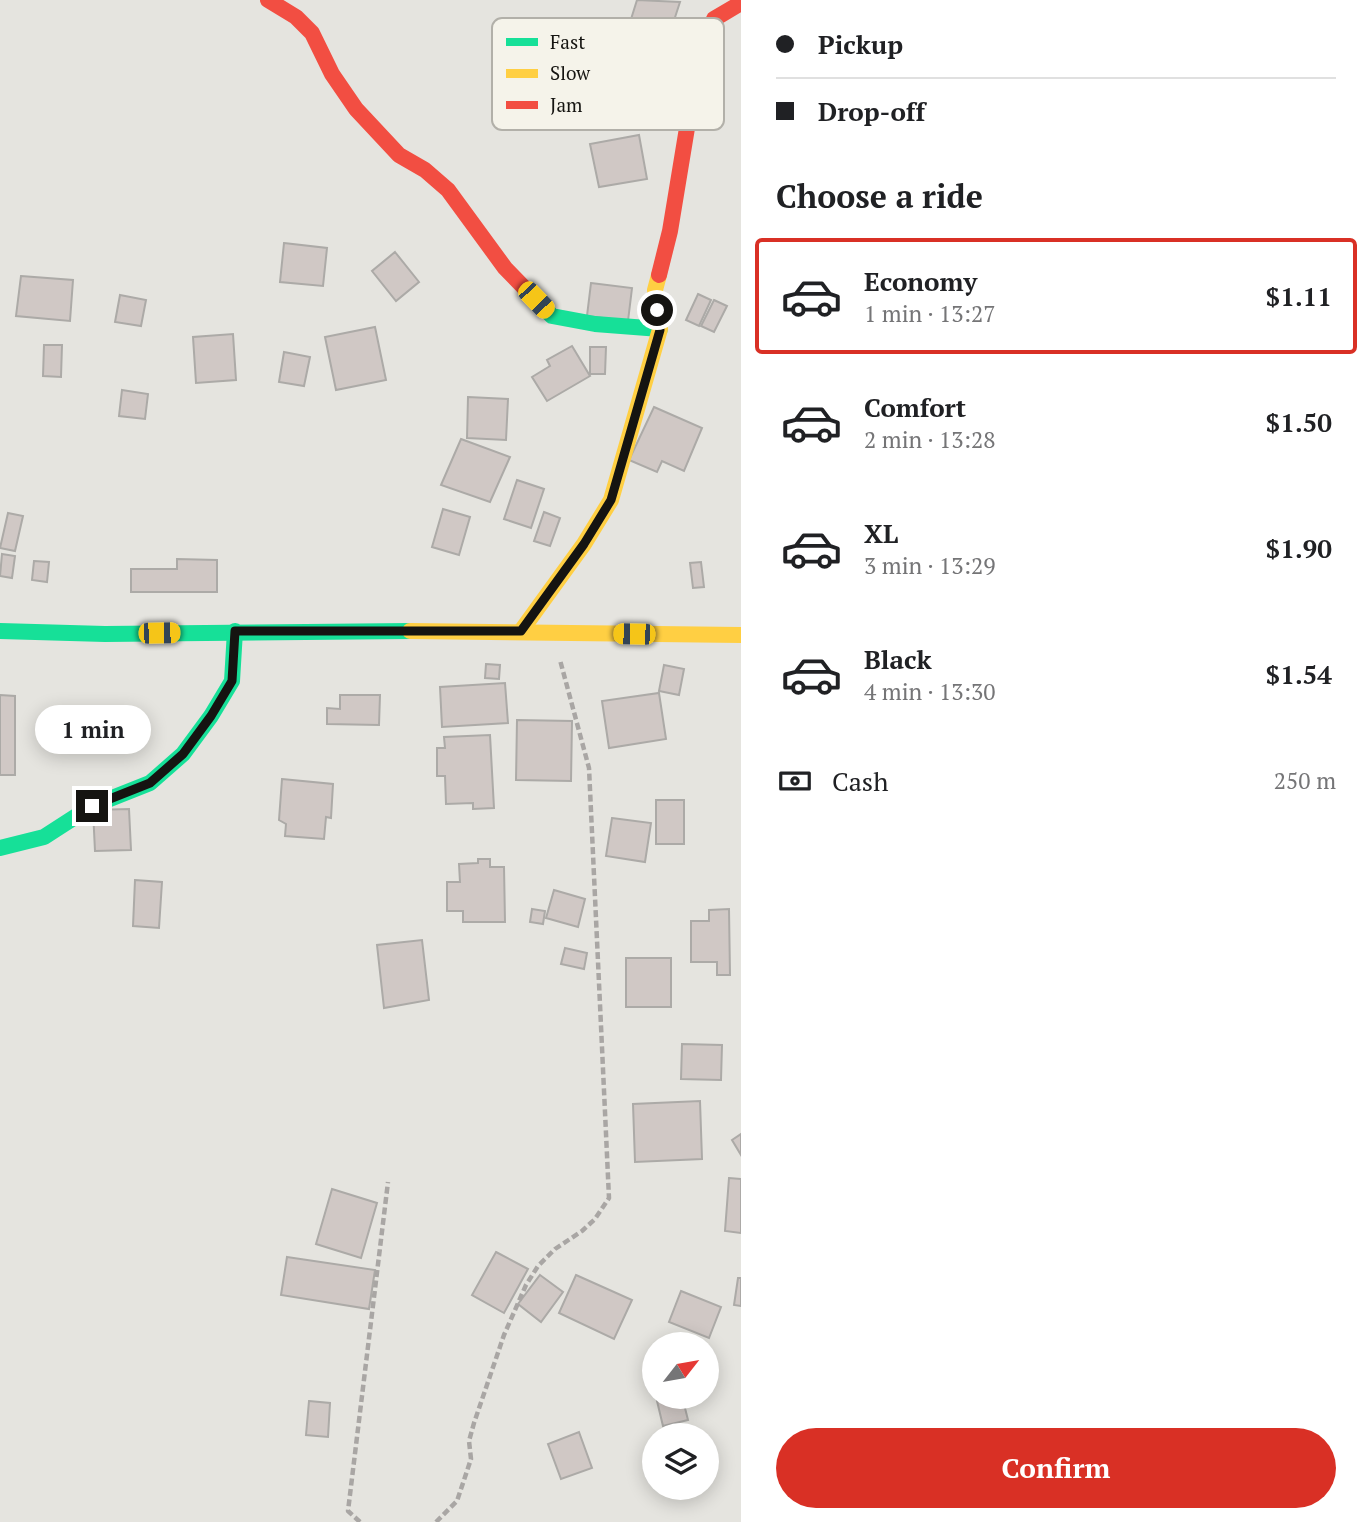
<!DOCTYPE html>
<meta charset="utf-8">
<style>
:root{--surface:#fff;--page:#f2f2f2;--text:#202124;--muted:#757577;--line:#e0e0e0;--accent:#d93025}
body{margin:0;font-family:"PT Serif",serif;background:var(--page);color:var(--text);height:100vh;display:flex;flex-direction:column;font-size:26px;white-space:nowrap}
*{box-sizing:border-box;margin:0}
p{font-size:23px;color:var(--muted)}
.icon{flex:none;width:38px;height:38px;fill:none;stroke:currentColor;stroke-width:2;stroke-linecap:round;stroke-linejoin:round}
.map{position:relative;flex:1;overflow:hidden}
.details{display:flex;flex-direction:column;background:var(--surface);width:630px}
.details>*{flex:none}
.banner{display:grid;align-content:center;height:154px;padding:0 35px;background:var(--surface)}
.needle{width:46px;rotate:59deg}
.tools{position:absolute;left:642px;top:1332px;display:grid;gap:14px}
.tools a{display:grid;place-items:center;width:77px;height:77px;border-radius:50%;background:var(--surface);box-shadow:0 4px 18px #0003;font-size:35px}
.end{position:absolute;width:32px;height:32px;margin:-16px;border:9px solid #151411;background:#fff;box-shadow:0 0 0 4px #fff}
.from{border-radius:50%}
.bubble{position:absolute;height:49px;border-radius:24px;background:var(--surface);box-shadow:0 4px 18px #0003;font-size:23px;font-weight:700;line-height:49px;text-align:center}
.car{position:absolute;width:21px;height:42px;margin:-21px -10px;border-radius:9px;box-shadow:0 0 5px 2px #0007;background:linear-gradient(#f5c518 24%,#345 0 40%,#f5c518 0 76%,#345 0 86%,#f5c518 0)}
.banner b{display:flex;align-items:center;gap:24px;height:66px;font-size:26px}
.banner b+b{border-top:2px solid var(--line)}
.banner i{width:18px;height:18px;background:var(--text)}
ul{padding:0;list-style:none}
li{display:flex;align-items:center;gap:21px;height:116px;margin:0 14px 10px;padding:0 21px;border:4px solid transparent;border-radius:7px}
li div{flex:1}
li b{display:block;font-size:26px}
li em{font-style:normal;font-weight:700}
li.on{border-color:var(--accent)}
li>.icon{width:63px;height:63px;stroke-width:1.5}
h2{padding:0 35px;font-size:32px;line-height:84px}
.pay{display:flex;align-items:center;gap:18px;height:77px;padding:0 35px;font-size:26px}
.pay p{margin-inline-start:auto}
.primary-button{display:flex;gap:14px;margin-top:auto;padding:14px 35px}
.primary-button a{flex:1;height:80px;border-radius:42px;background:var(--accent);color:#fff;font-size:28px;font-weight:700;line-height:80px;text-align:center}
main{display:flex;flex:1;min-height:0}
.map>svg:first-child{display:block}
.building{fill:#d0c8c5;stroke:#acaaa7;stroke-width:2}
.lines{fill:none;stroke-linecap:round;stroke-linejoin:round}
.path{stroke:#a9a6a4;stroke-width:4.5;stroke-dasharray:7 3.5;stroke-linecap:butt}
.fast{stroke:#16e098;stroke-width:16}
.slow{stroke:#ffcf43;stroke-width:16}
.jam{stroke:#f24e42;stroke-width:16}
.route{stroke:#151411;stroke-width:9}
.key{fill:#f5f3ea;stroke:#b2b0a9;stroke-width:2}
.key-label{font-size:19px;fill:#151411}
</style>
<main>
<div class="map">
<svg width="741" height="1522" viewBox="0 0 741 1522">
<rect width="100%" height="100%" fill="#e5e4df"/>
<g class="building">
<path d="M637 0 680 2 666 45 627 32Z"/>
<path d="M639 135 647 179 599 187 590 144Z"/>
<path d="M284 243 327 248 323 286 280 282Z"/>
<path d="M395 252 419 282 396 301 372 271Z"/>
<path d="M21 276 73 280 70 321 16 316Z"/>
<path d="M591 283 632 288 628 321 587 316Z"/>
<path d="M698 294 711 300 699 326 686 320Z"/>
<path d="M120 295 146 300 141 326 115 322Z"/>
<path d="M714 300 727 306 714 332 701 326Z"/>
<path d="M375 327 386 380 336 390 325 337Z"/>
<path d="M233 334 236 380 196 383 193 337Z"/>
<path d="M44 345H62L61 377 43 376Z"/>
<path d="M572 346 590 376 547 401 532 377 550 366 547 360Z"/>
<path d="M590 347H606L605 374H590Z"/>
<path d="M284 352 310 357 304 386 279 382Z"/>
<path d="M122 390 148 394 145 419 119 416Z"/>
<path d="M468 397 508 399 506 440 467 438Z"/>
<path d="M654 407 702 428 684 471 662 461 657 472 629 460Z"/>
<path d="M461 439 510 457 490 502 441 485Z"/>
<path d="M517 480 544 489 531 528 504 519Z"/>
<path d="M443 509 470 517 459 555 432 547Z"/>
<path d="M544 512 560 518 550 546 534 541Z"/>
<path d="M8 513 23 516 15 551 0 548Z"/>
<path d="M2 554 15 556 12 578 0 576Z"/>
<path d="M177 559 217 560V592H131V569H177Z"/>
<path d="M34 561 49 562 47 582 32 580Z"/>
<path d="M701 562 704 587 693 588 690 563Z"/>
<path d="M486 664 500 665 499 679 485 678Z"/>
<path d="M664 665 684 669 679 695 659 691Z"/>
<path d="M505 683 508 723 442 727 440 687Z"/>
<path d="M659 693 666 739 609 748 602 701Z"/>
<path d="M0 695 15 696V775H0Z"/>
<path d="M340 695H380L379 725 327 724V708L340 709Z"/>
<path d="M517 720 572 721 571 781 516 780Z"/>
<path d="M490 735 494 808 473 809V803L446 804 445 776H437V748H445L444 737Z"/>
<path d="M282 779 333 784 331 818 326 817 324 839 285 836 286 824 279 820Z"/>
<rect x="656" y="800" width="28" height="44"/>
<path d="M129 809 131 850 95 851 93 810Z"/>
<path d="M612 818 651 823 645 862 606 856Z"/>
<path d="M478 859H490V867H504L505 922H463V911H447V882H460L459 864 478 863Z"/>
<path d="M135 880 162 882 159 928 133 926Z"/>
<path d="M554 890 585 899 578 927 546 918Z"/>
<path d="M532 909 545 911 543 924 530 922Z"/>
<path d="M729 909 730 975H717V962H691V921H709V910Z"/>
<path d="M422 940 429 1000 384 1008 377 945Z"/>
<path d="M565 948 587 953 584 969 561 964Z"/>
<rect x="626" y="958" width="45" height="49"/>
<path d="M682 1044 722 1045 721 1080 681 1079Z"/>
<path d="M700 1101 702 1159 635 1162 633 1104Z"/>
<path d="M741 1134V1155L732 1140Z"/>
<path d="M729 1178 741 1179V1233L725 1231Z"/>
<path d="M332 1189 377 1203 361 1258 316 1244Z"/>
<path d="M496 1252 528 1269 504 1313 472 1295Z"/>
<path d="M287 1257 375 1270 369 1309 281 1295Z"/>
<path d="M540 1275 563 1292 541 1322 518 1304Z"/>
<path d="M576 1275 632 1300 614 1339 559 1313Z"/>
<path d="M738 1278H741V1306L734 1305Z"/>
<path d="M681 1291 721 1307 709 1338 669 1322Z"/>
<path d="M677 1396H682L688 1420 663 1426 657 1401Z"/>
<path d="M309 1401 330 1403 328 1437 306 1435Z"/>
<path d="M579 1432 592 1468 561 1479 548 1444Z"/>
</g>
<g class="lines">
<g class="path">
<path d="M360 1522 348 1511 388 1182"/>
<path d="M436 1522 457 1501 471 1459 469 1441 474 1423 504 1335 526 1285 538 1266 555 1249 582 1231 595 1219 609 1198 589 768 560 660"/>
</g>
<g class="fast">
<path d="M540 304 552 316 595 324 660 329"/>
<path d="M0 631 105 634 410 631"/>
<path d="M0 848 44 837 92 806 150 783 183 754 211 716 232 681 235 631"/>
</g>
<g class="slow">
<path d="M410 631 741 635"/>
<path d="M521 631 584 544 611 500 660 329 655 290 659 275"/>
</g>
<g class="jam">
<path d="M268 0 296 17 312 33 332 74 356 109 399 155 425 170 448 190 505 268 540 304"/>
<path d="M659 275 670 231 687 128 689 78 714 19 741 3"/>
</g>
</g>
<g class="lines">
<path class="route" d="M92 806 150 783 183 754 211 716 232 681 235 631H521L584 544 611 500 660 330 657 310"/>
</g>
<rect x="492" y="18" width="232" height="112" rx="10" class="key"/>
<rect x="506" y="38" width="32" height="8" fill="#16e098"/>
<rect x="506" y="69" width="32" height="9" fill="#ffcf43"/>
<rect x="506" y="101" width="32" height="8" fill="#f24e42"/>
<g class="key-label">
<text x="550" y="49">Fast</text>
<text x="550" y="80">Slow</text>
<text x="550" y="112">Jam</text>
</g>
</svg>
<div class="tools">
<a><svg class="needle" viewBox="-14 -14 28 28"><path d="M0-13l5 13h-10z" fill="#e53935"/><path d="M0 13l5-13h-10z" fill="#757577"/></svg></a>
<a><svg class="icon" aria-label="layers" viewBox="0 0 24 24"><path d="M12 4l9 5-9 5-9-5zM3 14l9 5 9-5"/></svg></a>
</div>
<i class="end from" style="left:657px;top:310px"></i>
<i class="end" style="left:92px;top:806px"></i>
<div class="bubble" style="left:35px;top:705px;width:116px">1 min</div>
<i class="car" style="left:536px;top:300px;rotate:136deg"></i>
<i class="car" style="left:159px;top:633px;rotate:89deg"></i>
<i class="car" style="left:634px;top:634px;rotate:271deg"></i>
</div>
<section class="details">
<div class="banner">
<b><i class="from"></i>Pickup</b>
<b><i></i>Drop-off</b>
</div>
<h2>Choose a ride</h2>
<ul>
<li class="on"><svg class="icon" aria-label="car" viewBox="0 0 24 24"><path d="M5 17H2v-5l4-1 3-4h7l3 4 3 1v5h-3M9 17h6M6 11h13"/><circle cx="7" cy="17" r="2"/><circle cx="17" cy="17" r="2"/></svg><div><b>Economy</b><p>1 min · 13:27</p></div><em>$1.11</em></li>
<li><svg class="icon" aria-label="car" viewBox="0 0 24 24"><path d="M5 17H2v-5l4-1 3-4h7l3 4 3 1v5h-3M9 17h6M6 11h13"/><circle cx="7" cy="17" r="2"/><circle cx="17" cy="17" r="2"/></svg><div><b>Comfort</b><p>2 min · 13:28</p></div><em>$1.50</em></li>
<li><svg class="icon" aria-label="car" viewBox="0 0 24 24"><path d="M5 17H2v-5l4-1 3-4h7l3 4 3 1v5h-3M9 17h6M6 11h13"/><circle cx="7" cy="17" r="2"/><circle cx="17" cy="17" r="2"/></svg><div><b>XL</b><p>3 min · 13:29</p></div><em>$1.90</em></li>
<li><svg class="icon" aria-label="car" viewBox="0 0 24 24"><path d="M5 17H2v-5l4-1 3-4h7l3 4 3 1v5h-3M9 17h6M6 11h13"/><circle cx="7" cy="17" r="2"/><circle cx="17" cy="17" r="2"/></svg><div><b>Black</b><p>4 min · 13:30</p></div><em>$1.54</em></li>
</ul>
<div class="pay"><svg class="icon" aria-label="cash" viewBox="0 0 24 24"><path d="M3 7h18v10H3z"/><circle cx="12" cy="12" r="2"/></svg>Cash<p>250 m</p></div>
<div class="primary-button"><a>Confirm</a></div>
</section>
</main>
